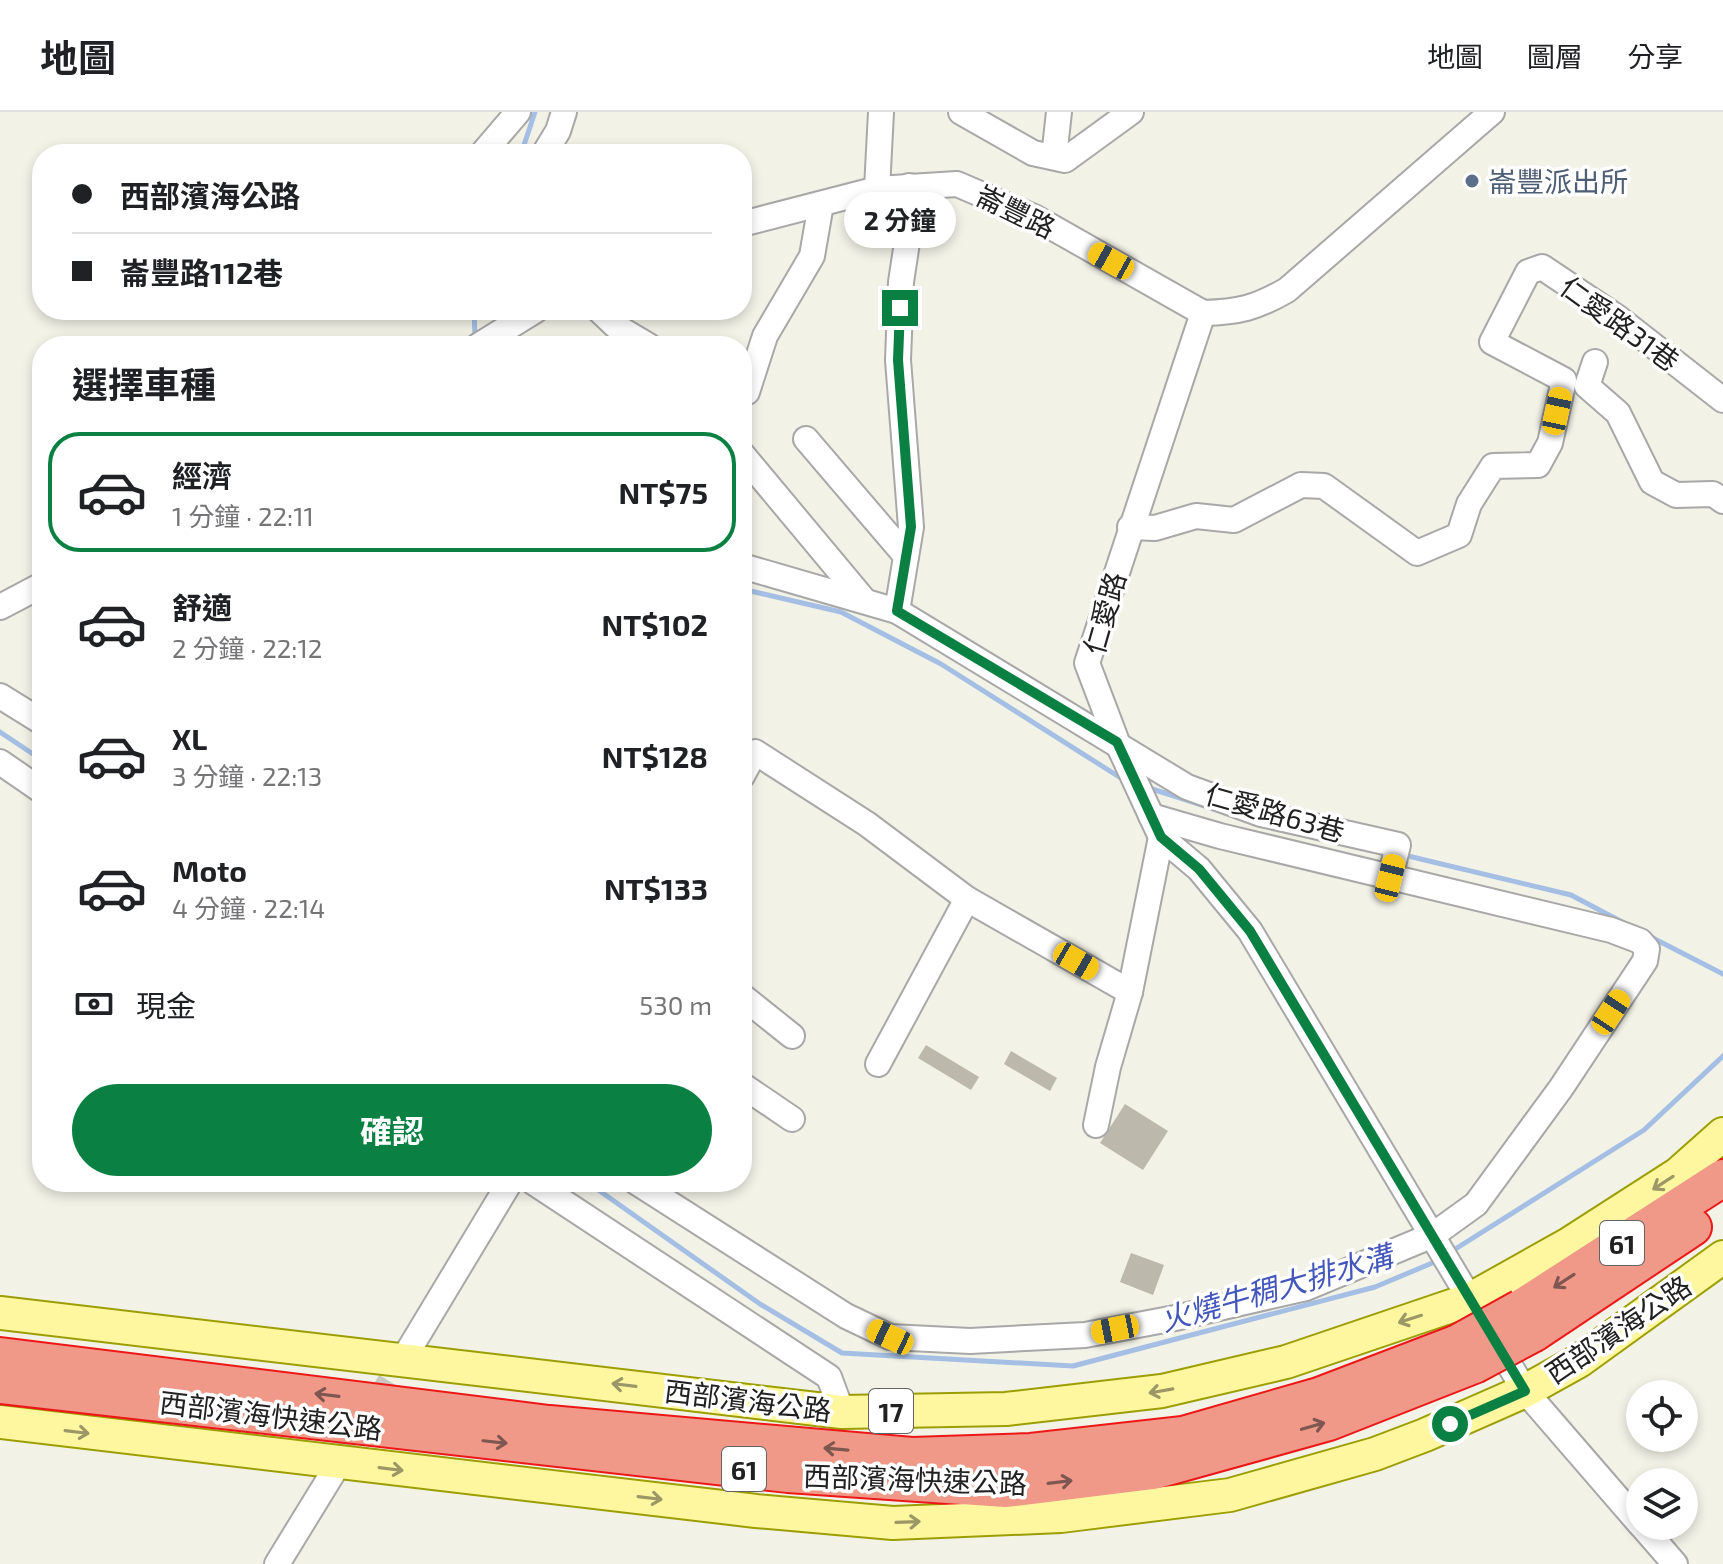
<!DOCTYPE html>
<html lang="zh-TW">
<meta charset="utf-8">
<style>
:root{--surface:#fff;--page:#f6f6f6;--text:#202124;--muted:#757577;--line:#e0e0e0;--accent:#0b8043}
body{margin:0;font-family:"Exo 2","Noto Sans TC",sans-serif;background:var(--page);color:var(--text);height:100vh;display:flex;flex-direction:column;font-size:30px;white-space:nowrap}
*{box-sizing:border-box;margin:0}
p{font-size:26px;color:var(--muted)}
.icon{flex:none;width:44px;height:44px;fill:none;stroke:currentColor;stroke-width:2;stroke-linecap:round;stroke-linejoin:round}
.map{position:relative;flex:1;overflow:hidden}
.sheet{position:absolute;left:32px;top:224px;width:720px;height:856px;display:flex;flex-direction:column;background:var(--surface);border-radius:32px;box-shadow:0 4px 12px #0003}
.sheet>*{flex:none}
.guide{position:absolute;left:32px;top:32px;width:720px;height:176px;border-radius:32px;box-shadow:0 4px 12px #0003;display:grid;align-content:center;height:176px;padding:0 40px;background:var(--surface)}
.controls{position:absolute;left:1626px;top:1268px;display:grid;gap:16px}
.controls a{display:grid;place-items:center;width:72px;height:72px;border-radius:50%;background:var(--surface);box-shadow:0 4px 12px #0003;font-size:40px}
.end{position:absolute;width:36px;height:36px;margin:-18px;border:10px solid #0b8043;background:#fff;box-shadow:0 0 0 4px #fff}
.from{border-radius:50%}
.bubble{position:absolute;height:56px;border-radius:28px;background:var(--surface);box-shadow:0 4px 12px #0003;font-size:26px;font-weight:700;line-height:56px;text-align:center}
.car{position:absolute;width:24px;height:48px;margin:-24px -12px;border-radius:10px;box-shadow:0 0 6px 2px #0007;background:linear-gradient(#f5c518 24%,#345 0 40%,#f5c518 0 76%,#345 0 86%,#f5c518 0)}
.guide b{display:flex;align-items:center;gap:28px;height:76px;font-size:30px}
.guide b+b{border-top:2px solid var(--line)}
.guide i{width:20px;height:20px;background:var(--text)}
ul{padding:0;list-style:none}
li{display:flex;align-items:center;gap:24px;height:120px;margin:0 16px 12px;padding:0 24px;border:4px solid transparent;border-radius:32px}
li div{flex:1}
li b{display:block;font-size:30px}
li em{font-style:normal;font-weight:700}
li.current{border-color:var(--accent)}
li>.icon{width:72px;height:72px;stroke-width:1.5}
h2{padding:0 40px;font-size:36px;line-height:96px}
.pay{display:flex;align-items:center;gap:20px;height:88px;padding:0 40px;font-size:30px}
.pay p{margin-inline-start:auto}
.primary-button{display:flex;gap:16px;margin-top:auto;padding:16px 40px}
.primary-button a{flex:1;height:92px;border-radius:48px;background:var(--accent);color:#fff;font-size:32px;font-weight:700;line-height:92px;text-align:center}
header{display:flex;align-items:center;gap:48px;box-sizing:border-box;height:112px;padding:0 40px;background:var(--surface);border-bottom:2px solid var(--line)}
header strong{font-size:38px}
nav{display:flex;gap:44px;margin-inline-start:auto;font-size:28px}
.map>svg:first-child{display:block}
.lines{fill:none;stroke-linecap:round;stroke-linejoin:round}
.stream{stroke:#a4bfe3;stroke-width:5}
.building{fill:#bcb9ac}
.minor-tunnel{stroke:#c8c8bf;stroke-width:24;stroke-dasharray:24 12;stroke-linecap:butt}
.minor-casing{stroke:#a8a8a8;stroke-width:28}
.major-casing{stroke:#9c9e00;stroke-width:36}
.highway-casing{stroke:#ec1818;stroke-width:40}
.minor{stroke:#fff;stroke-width:24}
.major{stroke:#fff79f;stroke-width:32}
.highway{stroke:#f09989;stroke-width:36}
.highway-bridge-casing{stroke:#ec1818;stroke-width:40;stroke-linecap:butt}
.highway-bridge{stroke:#f09989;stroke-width:36}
.oneway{stroke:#9b9766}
.oneway2{stroke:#7e5750}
.route{stroke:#0b8043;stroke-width:10}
.service-dot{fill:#5c6f8a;stroke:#fff;stroke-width:3}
.labels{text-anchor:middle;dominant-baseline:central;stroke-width:7;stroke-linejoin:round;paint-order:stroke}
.shield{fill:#fff;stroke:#646464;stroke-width:2}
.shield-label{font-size:26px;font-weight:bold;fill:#212121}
.service-label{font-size:28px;fill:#4e5e75;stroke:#fff;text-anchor:start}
.street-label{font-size:28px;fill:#212121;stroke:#fff}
.water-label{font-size:30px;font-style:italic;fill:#4356bb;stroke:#fff}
</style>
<header>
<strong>地圖</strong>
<nav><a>地圖</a><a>圖層</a><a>分享</a></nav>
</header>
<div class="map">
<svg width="1723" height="1452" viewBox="0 0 1723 1452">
<rect width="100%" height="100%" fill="#f2f2e7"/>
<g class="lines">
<g class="stream">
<path d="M521 42 535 0"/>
<path d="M474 198 475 225"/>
<path d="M742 477 841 500 941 552 1124 668"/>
<path d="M0 620 42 648"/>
<path d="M1149 676 1227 701"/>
<path d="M1404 743 1571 783 1626 812"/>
<path d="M1649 824 1723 862"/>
<path d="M587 1070 760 1192 842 1241 1073 1254 1375 1175 1437 1149"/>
<path d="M1449 1141 1644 1018 1723 944"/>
</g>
</g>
<g class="building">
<path d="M926 933 979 965 971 978 918 946Z"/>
<path d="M1011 939 1057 966 1050 979 1004 952Z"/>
<path d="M1125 992 1168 1019 1143 1058 1100 1031Z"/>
<path d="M1131 1141 1164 1153 1153 1183 1120 1170Z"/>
</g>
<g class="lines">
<path class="minor-tunnel" d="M339 1351 404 1246"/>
<defs>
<g id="minor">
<path d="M961 0 1033 41 1065 48 1131 0"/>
<path d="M482 42 518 0"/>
<path d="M544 42 558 19 564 0"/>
<path d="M1054 45 1059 0"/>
<path d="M877 77 881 0"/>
<path d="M742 112 877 77 957 72 1034 105 1203 201C1239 200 1256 196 1287 178L1492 0"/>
<path d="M599 198 617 215 649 234"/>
<path d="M1203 201 1087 551 1117 630 1161 725 1199 757 1250 819 1525 1279 1640 1412"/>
<path d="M478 234 536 198"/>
<path d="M1595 250 1587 274 1618 301 1652 370 1676 383 1713 382 1723 389"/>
<path d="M747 280 765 224 812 144 821 92"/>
<path d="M806 327 906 444"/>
<path d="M742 342 863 487"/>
<path d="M1130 415 1155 416 1196 404 1234 408 1301 373 1324 374 1417 441 1459 423 1469 392 1493 354 1538 353 1550 331 1564 268 1492 230 1528 160 1542 155 1618 206 1723 288"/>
<path d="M742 454 897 499 1187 675 1261 702 1398 733 1390 766"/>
<path d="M0 495 42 473"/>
<path d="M897 499 911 415 898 248 901 170 911 104 909 74"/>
<path d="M0 584 42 610"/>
<path d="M0 650 42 679"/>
<path d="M742 664 755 640 867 712 967 787 1130 880"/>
<path d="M742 884 792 924"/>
<path d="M878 952 967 787"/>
<path d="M742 973 792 1007"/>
<path d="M1096 1013 1108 955 1130 880 1161 725"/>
<path d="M533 1070 829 1265 842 1300"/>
<path d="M636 1070 846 1204 890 1225 970 1229 1085 1223 1175 1206 1306 1176 1433 1123 1476 1092 1561 976 1645 849 1647 837 1640 829 1611 818 1220 724 1151 704"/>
<path d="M404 1246 510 1070"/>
<path d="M1642 1414 1675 1452"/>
<path d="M277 1452 339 1351"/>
</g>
<g id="major">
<path d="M0 1201 842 1300 1006 1297 1162 1279 1286 1250 1469 1188 1569 1132 1678 1062 1723 1022"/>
<path d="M0 1310 756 1399 893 1411 1061 1404 1230 1383 1375 1342 1425 1323 1525 1279 1579 1249 1723 1145"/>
</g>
<g id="highway">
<path d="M1521 1196 1723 1066"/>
<path d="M1534 1221 1693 1115"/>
<path d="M0 1244 549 1312 912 1344 1031 1340 1183 1323 1319 1284 1458 1231"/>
<path d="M0 1273 788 1362 1006 1377 1153 1359 1329 1310 1474 1253"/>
</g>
</defs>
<use href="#minor" class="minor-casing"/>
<use href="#major" class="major-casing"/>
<use href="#highway" class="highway-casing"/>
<use href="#minor" class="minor"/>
<use href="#major" class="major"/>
<use href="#highway" class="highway"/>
<defs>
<g id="highway-bridge">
<path d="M1458 1231 1521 1196"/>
<path d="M1474 1253 1534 1221"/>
</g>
</defs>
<use href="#highway-bridge" class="highway-bridge-casing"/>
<use href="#highway-bridge" class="highway-bridge"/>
</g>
<defs><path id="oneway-shaft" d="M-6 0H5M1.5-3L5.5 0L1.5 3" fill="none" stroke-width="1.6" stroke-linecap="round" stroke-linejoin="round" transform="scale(2)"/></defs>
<g class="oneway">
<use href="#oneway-shaft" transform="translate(1663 1071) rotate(147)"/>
<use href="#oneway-shaft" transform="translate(1410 1207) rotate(162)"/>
<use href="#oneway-shaft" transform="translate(624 1273) rotate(-173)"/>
<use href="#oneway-shaft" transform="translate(1161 1279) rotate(170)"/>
<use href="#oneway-shaft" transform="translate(77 1320) rotate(7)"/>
<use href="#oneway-shaft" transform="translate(391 1357) rotate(7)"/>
<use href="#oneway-shaft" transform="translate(650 1386) rotate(7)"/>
<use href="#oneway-shaft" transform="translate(908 1410) rotate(-2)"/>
</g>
<g class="oneway2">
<use href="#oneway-shaft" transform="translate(1564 1169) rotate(147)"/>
<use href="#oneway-shaft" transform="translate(327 1283) rotate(-173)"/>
<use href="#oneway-shaft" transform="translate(1313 1314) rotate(-16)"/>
<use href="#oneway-shaft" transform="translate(495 1330) rotate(6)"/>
<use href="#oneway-shaft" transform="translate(836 1337) rotate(-175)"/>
<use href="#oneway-shaft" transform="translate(1060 1370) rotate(-7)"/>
</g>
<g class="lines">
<path class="route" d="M900 196 898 248 911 415 897 499 1117 630 1161 725 1199 757 1250 819 1525 1279 1450 1312"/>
</g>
<circle class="service-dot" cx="1472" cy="69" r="8"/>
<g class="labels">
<g class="shield">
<rect x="1600" y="1109" width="44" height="44" rx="6"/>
<rect x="869" y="1277" width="44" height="44" rx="6"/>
<rect x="722" y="1335" width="44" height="44" rx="6"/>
</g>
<g class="shield-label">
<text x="1622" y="1131">61</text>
<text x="891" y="1299">17</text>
<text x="744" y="1357">61</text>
</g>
<g class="service-label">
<text x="1488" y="69">崙豐派出所</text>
</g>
<g class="street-label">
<text transform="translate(1016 99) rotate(26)">崙豐路</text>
<text transform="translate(1620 211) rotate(36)">仁愛路31巷</text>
<text transform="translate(1104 501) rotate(-74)">仁愛路</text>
<text transform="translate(1275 700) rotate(16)">仁愛路63巷</text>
<text transform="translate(1618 1217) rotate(-34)">西部濱海公路</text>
<text transform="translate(748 1288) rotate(7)">西部濱海公路</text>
<text transform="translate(271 1303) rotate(7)">西部濱海快速公路</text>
<text transform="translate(915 1367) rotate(2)">西部濱海快速公路</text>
</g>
<g class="water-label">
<text transform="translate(1276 1175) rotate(-16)">火燒牛稠大排水溝</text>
</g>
</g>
</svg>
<div class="controls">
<a><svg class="icon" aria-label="locate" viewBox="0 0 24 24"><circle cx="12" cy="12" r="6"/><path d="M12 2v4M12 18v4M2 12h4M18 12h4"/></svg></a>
<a><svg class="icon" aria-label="layers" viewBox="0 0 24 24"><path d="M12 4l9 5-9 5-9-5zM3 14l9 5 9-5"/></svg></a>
</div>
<i class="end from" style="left:1450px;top:1312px"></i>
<i class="end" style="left:900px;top:196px"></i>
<div class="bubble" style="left:844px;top:80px;width:112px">2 分鐘</div>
<i class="car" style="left:1111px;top:149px;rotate:299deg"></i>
<i class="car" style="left:1557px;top:299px;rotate:12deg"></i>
<i class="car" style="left:1390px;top:766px;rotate:14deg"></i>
<i class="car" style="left:1076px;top:849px;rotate:120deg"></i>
<i class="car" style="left:1611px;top:900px;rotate:33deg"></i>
<i class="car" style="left:1115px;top:1217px;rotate:259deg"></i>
<i class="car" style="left:890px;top:1225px;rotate:295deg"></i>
<div class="guide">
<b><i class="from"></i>西部濱海公路</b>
<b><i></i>崙豐路112巷</b>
</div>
<section class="sheet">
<h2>選擇車種</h2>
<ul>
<li class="current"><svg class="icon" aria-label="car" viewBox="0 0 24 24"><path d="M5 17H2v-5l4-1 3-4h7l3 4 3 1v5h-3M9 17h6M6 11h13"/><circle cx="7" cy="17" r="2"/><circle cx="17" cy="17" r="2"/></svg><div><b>經濟</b><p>1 分鐘 · 22:11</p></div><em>NT$75</em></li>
<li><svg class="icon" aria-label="car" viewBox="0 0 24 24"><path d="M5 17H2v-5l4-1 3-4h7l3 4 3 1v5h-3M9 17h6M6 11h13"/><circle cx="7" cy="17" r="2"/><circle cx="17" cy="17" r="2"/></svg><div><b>舒適</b><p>2 分鐘 · 22:12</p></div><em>NT$102</em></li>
<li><svg class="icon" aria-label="car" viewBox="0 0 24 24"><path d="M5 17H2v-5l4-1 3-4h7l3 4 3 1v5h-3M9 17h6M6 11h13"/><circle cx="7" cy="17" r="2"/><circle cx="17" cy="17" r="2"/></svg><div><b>XL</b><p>3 分鐘 · 22:13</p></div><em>NT$128</em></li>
<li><svg class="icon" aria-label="car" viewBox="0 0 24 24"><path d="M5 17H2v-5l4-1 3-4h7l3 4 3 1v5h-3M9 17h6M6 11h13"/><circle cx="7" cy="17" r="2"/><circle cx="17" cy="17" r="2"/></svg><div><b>Moto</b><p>4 分鐘 · 22:14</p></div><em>NT$133</em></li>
</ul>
<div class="pay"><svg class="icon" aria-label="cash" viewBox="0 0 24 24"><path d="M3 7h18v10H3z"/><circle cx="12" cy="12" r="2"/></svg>現金<p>530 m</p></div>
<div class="primary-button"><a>確認</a></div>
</section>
</div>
